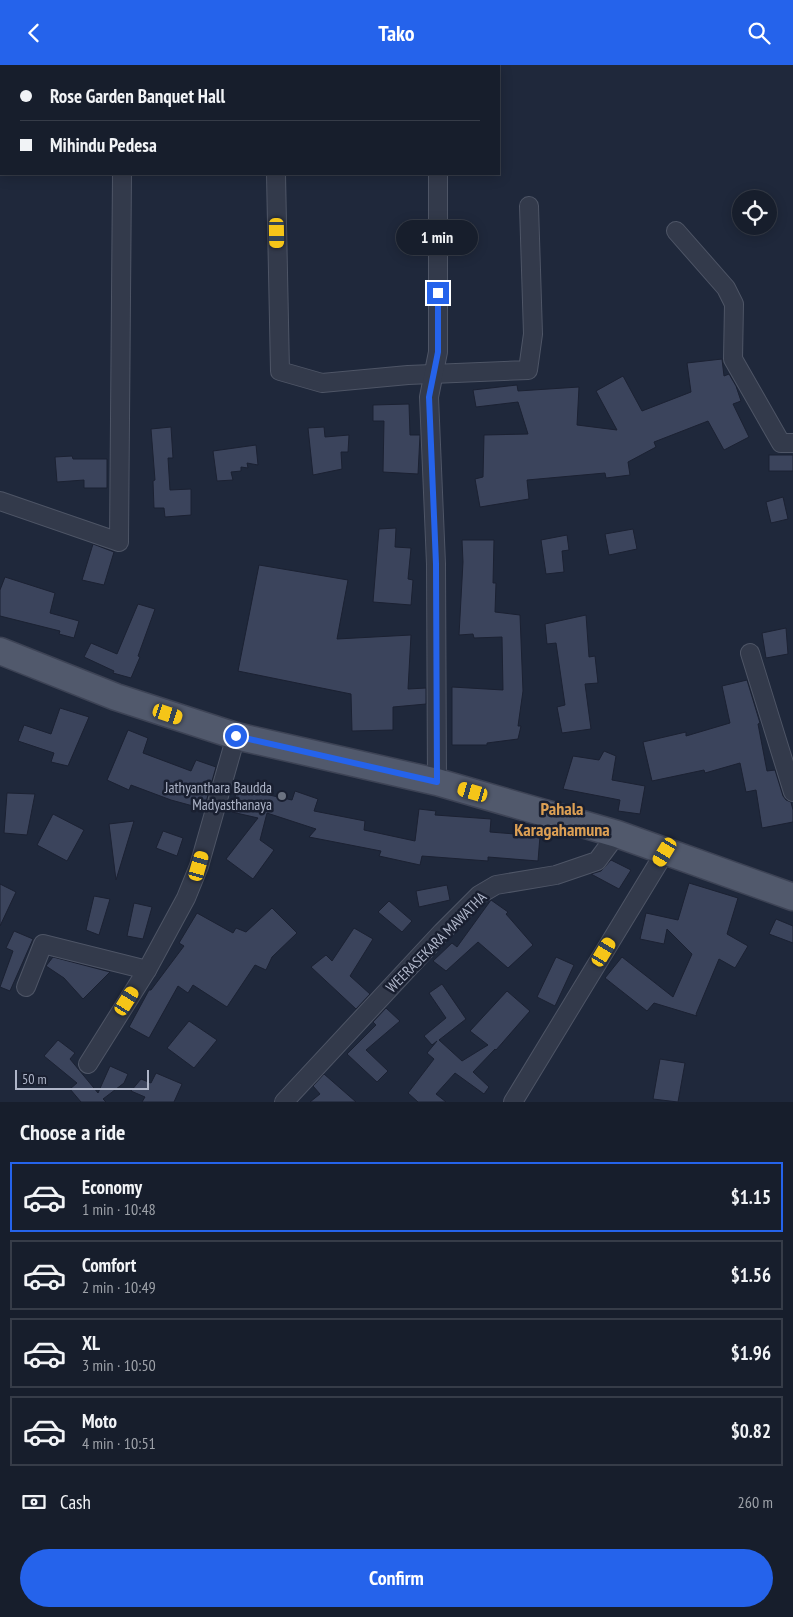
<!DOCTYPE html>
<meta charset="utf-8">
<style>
:root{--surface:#171e2c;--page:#242b38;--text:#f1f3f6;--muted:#9ea2a9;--line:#363c48;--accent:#2563eb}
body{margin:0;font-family:"PT Sans Narrow",sans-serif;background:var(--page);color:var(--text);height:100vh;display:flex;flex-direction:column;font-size:19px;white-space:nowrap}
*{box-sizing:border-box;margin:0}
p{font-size:16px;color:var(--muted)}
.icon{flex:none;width:28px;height:28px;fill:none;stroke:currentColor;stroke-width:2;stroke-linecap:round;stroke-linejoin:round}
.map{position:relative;height:1037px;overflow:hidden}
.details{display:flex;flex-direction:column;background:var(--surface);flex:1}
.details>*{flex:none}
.hud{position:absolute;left:0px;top:0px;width:500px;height:110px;box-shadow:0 2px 12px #0003,0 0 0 1px var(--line);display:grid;align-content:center;height:110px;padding:0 20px;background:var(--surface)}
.fabs{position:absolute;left:732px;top:125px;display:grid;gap:10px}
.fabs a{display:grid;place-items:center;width:45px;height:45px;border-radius:50%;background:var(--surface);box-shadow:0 2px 12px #0003,0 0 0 1px var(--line);font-size:25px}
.scale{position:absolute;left:15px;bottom:12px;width:134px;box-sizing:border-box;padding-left:5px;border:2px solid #aeb5c8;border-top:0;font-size:14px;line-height:18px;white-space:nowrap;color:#aeb5c8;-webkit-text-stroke:4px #191f30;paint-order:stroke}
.end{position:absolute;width:22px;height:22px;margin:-11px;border:6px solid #2563eb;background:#fff;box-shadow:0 0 0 2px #fff}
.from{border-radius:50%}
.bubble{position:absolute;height:35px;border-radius:18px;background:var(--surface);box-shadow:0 2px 12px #0003,0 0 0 1px var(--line);font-size:16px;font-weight:700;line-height:35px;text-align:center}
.car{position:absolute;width:15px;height:30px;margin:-15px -8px;border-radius:6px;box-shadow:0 0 4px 1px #0007;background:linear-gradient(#f5c518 24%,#345 0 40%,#f5c518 0 76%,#345 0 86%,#f5c518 0)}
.hud b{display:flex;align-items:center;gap:18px;height:48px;font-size:19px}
.hud b+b{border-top:1px solid var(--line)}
.hud i{width:12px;height:12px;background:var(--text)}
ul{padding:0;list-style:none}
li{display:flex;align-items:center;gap:15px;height:70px;margin:0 10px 8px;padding:0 10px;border:2px solid var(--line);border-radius:0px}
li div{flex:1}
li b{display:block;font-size:19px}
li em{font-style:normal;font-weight:700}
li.active{border-color:var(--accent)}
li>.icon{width:45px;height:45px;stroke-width:1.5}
h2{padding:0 20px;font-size:22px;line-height:60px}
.pay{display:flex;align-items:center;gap:12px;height:55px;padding:0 20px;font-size:19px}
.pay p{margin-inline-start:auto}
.primary-button{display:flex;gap:10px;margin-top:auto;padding:10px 20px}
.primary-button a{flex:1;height:58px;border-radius:30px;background:var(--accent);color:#fff;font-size:20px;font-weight:700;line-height:58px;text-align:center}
header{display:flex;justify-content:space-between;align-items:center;height:65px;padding:0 20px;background:var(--accent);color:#fff;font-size:22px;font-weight:700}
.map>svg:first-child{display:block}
.building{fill:#3b445c;stroke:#1b2132}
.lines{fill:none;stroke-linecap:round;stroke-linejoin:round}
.street-casing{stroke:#4e5566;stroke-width:20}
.primary-casing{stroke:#3d4355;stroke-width:29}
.street{stroke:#333a4b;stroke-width:18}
.primary{stroke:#51596c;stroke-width:26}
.route{stroke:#2563eb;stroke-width:6}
.worship-dot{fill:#6b7280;stroke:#191f30;stroke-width:2}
.labels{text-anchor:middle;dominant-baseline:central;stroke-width:5;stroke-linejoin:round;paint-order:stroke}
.poi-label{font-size:15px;fill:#aeb5c8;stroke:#191f30;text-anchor:end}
.street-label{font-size:15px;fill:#aeb5c8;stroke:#191f30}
.quarter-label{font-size:18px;font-weight:bold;fill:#dda054;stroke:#191f30}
</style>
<header><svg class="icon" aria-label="back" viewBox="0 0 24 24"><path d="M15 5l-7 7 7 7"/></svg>Tako<svg class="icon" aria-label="search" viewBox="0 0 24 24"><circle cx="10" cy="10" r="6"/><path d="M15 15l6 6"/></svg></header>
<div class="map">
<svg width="793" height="1037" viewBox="0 0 793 1037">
<rect width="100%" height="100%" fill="#1f283b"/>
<g class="building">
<path d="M722 294 724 311 729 309 736 321 741 336 733 339 749 372 724 385 708 356 654 377 656 382 628 397 630 410 606 413 605 408 527 415 529 434 480 442 475 414 483 412 484 370 528 369 518 337 476 342 473 325 517 320 518 326 579 322 577 360 617 365 596 326 623 311 642 346 691 327 687 298Z"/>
<path d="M409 339 410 370H420L418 409 383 407 384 356H373V340Z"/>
<path d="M171 362 173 393H168L170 425 191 424V450L165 452 164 443H154L153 416 155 415 151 364Z"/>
<path d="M324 362 325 372 349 370 348 387H341L342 404 313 410 308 363Z"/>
<path d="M256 380 258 400 247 398 248 403 241 402V406L231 407 233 415 217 416 213 386Z"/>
<rect x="769" y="390" width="24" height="16"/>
<path d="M72 391 73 394H107V423H84V415L57 417 55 392Z"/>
<path d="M783 432 788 454 771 458 766 437Z"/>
<path d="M396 463 395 482 411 483 408 514 413 515 411 540 373 537 379 464Z"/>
<path d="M633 464 637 484 609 490 605 469Z"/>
<path d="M567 470 569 485 562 486 564 507 546 509 541 475Z"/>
<path d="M462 475H494L493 518H496L495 547 520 550 523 626 518 661H521L518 674 487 678V680H452V622L503 625 502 572 474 573 473 569 459 570 463 497Z"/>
<path d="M93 479 114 487 104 520 82 515Z"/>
<path d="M259 500 348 515 337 574 411 570 408 624 426 623V639L393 642V665L352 666 351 629 238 606Z"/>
<path d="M5 512 55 528 50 548 79 556 74 573 59 569 60 566 0 551V525Z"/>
<path d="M138 539 155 544 138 591 140 592 131 613 113 608 114 606 84 592 91 578 117 589Z"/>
<path d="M586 550 589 592 595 591 598 618 585 619 591 664 562 668 557 642 565 640 556 578 547 579 545 559Z"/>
<path d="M786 563 788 589 766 593 762 568Z"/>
<path d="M747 615 760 658 758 659 767 706 775 705 783 731 786 735 791 737 793 745V757L762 763 756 725 746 727 740 698 705 708 704 705 652 716 643 677 686 667V671L730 658 722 621Z"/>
<path d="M60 643 89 652 68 701 51 697 54 688 18 676 24 660 51 669Z"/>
<path d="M128 665 148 673 143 688 191 706 196 695 216 702 204 744 171 735 131 720 129 725 107 715Z"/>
<path d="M604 686 616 691 612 715 645 721 640 749 618 746 620 735 563 724 573 691 599 695Z"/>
<path d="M237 723 292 735 295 726 318 734 314 746 365 756 364 765 415 776 419 744 436 746 435 750 491 754 490 767 540 771 538 796 488 792V796L422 791 420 800 379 791 381 786 309 772 316 764 267 748 260 775 274 785 253 814 226 794 258 753 232 747Z"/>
<path d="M7 728 35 729 27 770 4 768Z"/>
<path d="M53 749 84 765 67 796 37 780Z"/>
<path d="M134 756 116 815 109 759Z"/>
<path d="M163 766 183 773 177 791 156 783Z"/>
<path d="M611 795 631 805 619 824 591 809 601 806Z"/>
<path d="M689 818 738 833 727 869 748 881 735 903 719 894 696 949 697 951 654 938 647 946 605 913 622 892 673 932 692 889 667 864 664 879 640 874 646 848 678 855Z"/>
<path d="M0 819 16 827 0 861Z"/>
<path d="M447 820 450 835 419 842 416 826Z"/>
<path d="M94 831 110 834 99 870 86 865Z"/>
<path d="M491 835 508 847 506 849 533 880 508 903 478 877 446 906 433 896 452 878 457 882Z"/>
<path d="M389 836 412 856 402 867 378 847Z"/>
<path d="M134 838 152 842 143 874 127 871Z"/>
<path d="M272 843 297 868 272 892 266 905 255 900 227 942 193 920 188 928 178 921 149 973 129 962 149 925H151L184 881 179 878 197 848 233 868 236 863 246 867Z"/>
<path d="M776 854 793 861V878L769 869Z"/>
<path d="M354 863 373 874 350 911 370 929 356 944 311 902 326 890 332 896Z"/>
<path d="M14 866 33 874 10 926 0 922 13 886 6 883Z"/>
<path d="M53 892 110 907 83 934 64 913 46 901Z"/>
<path d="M556 892 574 900 555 941 537 932Z"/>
<path d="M442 919 466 954 439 975 462 996 488 980 470 966 507 926 530 946 496 985 495 984 473 1007 489 1022 484 1029 455 1008 436 1029 446 1037H418L408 1028 434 994 427 988 437 976 432 980 424 971 446 953 429 928Z"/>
<path d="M386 943 400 956 366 985 388 1006 377 1017 347 989 376 960 373 957Z"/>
<path d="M189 956 217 975 194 1003 167 983Z"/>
<path d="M58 975 75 988 70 994 98 1028 110 1001 128 1009 124 1018 103 1034 106 1037H81L70 1024 77 1018 44 991Z"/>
<path d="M660 994 685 998 678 1037 653 1034Z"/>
<path d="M156 1008 182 1019 174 1037H142L145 1032 131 1026 141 1014 151 1018Z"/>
<path d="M324 1009 356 1037H310L320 1029 313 1021Z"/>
</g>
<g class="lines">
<defs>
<g id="street">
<path d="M274 0V1"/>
<path d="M437 0V1"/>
<path d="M124 1V0"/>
<path d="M276 109 280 306 322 318 408 310 528 305 533 269 529 141"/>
<path d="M676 166 726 223 734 239 733 294 781 378H793"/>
<path d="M0 436 119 477 122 109"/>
<path d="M750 588 793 727"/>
<path d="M437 717 436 499 429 332 438 287V109"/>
<path d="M26 922 43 879 147 905"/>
<path d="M88 999 147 905 186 833 199 801 236 671"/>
<path d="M284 1037 442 867 479 830 496 820 556 810 597 796 617 769"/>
<path d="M513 1037 665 787"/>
</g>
<path id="primary" d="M0 586 116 632 236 671 437 717 617 769 793 832"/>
</defs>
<use href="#street" class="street-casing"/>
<use href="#primary" class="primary-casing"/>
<use href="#street" class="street"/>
<use href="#primary" class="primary"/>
</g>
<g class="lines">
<path class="route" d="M236 671 437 717 436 499 429 332 438 287V228"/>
</g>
<circle class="worship-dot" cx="282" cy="731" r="5"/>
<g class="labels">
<g class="poi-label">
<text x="272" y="722">Jathyanthara Baudda<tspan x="272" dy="17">Madyasthanaya</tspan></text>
</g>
<g class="street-label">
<text transform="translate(436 877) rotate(-45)">WEERASEKARA MAWATHA</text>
</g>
<g class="quarter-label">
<text x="562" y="743">Pahala<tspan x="562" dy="21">Karagahamuna</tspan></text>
</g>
</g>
</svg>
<div class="fabs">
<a><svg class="icon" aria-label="locate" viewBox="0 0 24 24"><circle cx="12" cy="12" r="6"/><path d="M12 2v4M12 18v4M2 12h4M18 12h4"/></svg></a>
</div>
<div class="scale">50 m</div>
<i class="end from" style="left:236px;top:671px"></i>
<i class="end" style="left:438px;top:228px"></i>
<div class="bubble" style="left:396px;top:155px;width:82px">1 min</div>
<i class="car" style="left:277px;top:168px;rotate:179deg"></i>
<i class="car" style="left:168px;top:649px;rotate:108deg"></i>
<i class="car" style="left:473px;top:727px;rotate:286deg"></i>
<i class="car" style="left:665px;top:787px;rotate:211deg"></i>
<i class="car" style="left:199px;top:801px;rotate:16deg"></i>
<i class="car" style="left:604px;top:887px;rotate:31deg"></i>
<i class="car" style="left:127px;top:936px;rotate:32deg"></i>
<div class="hud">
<b><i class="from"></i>Rose Garden Banquet Hall</b>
<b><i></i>Mihindu Pedesa</b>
</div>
</div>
<section class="details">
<h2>Choose a ride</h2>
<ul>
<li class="active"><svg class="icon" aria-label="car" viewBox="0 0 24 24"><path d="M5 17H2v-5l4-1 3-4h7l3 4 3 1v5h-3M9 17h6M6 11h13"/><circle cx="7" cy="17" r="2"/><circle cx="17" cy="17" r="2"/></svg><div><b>Economy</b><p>1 min · 10:48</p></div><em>$1.15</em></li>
<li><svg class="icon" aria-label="car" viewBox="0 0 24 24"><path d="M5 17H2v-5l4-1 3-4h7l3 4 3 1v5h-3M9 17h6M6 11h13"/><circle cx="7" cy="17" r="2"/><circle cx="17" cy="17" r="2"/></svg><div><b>Comfort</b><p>2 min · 10:49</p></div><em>$1.56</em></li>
<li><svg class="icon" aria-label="car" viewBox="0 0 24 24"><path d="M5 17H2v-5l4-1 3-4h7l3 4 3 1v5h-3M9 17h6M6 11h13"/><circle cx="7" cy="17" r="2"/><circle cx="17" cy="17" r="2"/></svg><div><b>XL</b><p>3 min · 10:50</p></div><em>$1.96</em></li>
<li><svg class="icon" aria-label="car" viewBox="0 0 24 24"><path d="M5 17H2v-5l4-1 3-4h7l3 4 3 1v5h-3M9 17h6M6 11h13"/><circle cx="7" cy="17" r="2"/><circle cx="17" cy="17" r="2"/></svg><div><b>Moto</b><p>4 min · 10:51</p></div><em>$0.82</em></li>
</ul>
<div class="pay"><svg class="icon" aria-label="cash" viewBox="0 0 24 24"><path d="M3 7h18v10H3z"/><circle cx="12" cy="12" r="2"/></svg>Cash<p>260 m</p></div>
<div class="primary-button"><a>Confirm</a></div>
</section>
